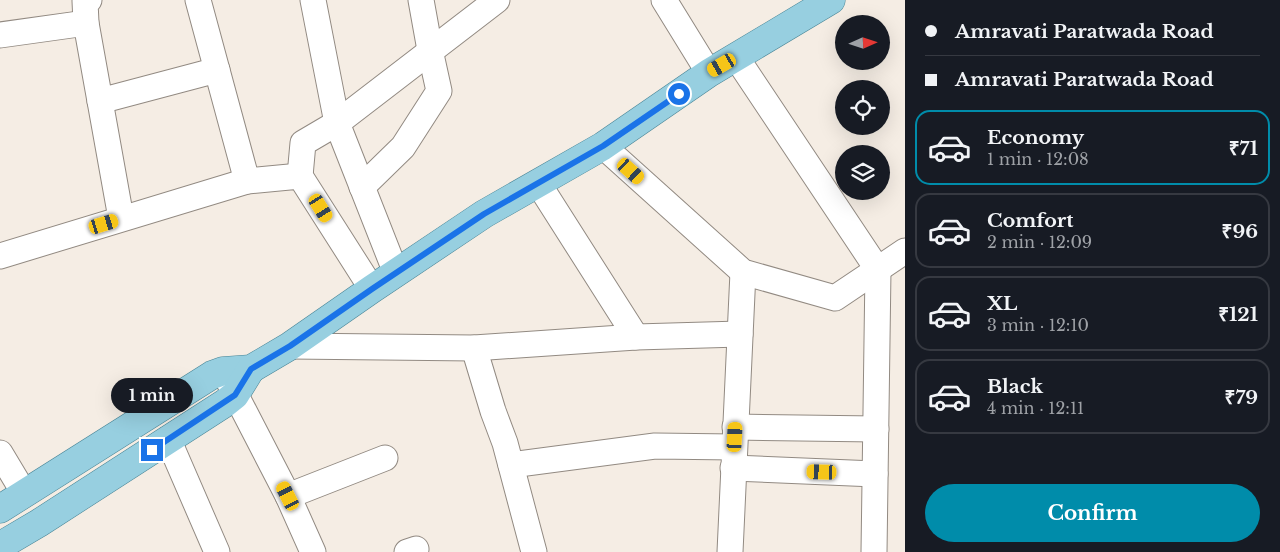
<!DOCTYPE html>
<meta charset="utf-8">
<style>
:root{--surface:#171b24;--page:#242831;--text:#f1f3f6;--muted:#9ea1a6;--line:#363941;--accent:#008caa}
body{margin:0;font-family:"Libre Baskerville",serif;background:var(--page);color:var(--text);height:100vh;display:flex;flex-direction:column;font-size:19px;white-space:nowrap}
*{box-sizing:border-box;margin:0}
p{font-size:16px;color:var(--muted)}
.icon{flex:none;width:28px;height:28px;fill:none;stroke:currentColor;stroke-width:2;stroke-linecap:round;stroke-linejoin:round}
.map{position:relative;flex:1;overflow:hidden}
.drawer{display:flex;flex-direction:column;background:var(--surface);width:375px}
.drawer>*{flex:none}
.top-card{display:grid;align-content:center;height:110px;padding:0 20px;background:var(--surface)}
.needle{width:32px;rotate:87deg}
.buttons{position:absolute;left:835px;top:15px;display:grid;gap:10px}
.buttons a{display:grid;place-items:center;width:55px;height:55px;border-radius:50%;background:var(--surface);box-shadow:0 5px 20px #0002;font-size:25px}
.end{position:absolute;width:22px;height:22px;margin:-11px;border:6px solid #1a73e8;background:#fff;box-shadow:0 0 0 2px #fff}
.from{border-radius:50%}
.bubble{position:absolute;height:35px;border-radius:18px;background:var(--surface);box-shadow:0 5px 20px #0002;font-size:16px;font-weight:800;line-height:35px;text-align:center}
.car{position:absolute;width:15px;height:30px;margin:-15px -8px;border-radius:6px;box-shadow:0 0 4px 1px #0007;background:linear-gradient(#f5c518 24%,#345 0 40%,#f5c518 0 76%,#345 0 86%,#f5c518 0)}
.top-card b{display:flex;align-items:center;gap:18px;height:48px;font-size:19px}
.top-card b+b{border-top:1px solid var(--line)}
.top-card i{width:12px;height:12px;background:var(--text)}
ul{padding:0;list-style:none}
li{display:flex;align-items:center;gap:15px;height:75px;margin:0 10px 8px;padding:0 10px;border:2px solid var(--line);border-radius:15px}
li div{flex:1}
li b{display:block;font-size:19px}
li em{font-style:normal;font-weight:800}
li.current{border-color:var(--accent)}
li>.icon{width:45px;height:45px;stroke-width:1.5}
.cta{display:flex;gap:10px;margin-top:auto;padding:10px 20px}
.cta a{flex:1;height:58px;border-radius:30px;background:var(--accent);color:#fff;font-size:20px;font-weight:800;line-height:58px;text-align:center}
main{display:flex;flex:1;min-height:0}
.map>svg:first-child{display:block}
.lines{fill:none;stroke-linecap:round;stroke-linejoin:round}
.minor-casing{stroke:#928a82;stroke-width:27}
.major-casing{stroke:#488495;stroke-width:29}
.minor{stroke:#fff;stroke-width:25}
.major{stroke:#97cfe0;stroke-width:28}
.route{stroke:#1a73e8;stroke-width:6}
</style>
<main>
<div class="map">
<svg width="905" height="552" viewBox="0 0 905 552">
<rect width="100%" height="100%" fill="#f5ede4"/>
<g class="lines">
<defs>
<g id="minor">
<path d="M89 0 85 1 86 23 121 218"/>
<path d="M198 0 247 181 300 176 372 289"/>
<path d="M313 0 337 123 396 273"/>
<path d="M664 0 709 73"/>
<path d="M0 35 86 23"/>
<path d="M736 57 878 270 874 552"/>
<path d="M100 101 217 70"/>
<path d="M603 146 743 272 835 298 905 251"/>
<path d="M300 176 303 143 337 123 497 0"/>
<path d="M538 183 636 337"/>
<path d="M362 187 403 147 439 91 430 50 421 0"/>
<path d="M0 256 247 181"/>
<path d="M290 346 474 348 636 337 740 334"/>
<path d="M474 348 493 411 505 443 534 552"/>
<path d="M227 378 288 496 313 552"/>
<path d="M735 427 876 429"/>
<path d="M168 439 217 552"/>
<path d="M0 453 24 493"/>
<path d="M511 465 655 446 734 447"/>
<path d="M733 468 875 474"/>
<path d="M288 496 385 458"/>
<path d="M407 552 416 549"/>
<path d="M730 552 743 272"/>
</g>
<g id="major">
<path d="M0 509 212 375 223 371 251 369 290 346 372 289 484 214 603 146 709 73 831 0"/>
<path d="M0 546 39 523 225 403 235 395 251 369"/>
</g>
</defs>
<use href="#minor" class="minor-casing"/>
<use href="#major" class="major-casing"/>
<use href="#minor" class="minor"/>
<use href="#major" class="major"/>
</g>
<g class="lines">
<path class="route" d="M152 450 235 395 251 369 290 346 372 289 484 214 603 146 679 94"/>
</g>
</svg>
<div class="buttons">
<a><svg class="needle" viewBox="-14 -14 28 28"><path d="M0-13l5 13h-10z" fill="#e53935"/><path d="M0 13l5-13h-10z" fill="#9ea1a6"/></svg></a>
<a><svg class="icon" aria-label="locate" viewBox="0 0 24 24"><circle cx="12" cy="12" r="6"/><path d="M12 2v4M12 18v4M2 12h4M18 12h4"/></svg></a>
<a><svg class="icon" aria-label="layers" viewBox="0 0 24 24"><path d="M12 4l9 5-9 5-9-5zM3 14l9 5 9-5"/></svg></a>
</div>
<i class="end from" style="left:679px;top:94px"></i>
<i class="end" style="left:152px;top:450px"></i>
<div class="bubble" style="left:111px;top:378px;width:82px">1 min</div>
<i class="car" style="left:722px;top:65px;rotate:240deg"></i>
<i class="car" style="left:631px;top:171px;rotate:132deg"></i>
<i class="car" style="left:321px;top:208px;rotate:148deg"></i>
<i class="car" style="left:104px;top:224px;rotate:73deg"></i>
<i class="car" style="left:735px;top:437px;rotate:3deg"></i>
<i class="car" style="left:822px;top:472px;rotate:272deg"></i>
<i class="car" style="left:288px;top:496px;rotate:333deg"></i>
</div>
<section class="drawer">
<div class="top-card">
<b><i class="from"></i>Amravati Paratwada Road</b>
<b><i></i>Amravati Paratwada Road</b>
</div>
<ul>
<li class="current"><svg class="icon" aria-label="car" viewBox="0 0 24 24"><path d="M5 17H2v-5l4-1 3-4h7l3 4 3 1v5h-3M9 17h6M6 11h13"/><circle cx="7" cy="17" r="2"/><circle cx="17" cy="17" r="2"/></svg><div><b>Economy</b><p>1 min · 12:08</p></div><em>₹71</em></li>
<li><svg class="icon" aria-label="car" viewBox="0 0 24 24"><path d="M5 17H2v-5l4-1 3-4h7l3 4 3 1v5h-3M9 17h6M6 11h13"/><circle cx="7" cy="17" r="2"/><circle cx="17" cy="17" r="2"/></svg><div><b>Comfort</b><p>2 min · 12:09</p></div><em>₹96</em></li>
<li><svg class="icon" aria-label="car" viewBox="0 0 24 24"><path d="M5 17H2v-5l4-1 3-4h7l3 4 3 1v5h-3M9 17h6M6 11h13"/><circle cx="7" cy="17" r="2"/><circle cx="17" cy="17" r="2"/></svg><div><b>XL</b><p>3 min · 12:10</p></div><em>₹121</em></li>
<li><svg class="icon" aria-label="car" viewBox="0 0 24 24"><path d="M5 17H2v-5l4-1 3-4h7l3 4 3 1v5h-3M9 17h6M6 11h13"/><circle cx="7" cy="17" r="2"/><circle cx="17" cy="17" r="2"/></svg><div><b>Black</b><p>4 min · 12:11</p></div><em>₹79</em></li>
</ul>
<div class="cta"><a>Confirm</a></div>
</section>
</main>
